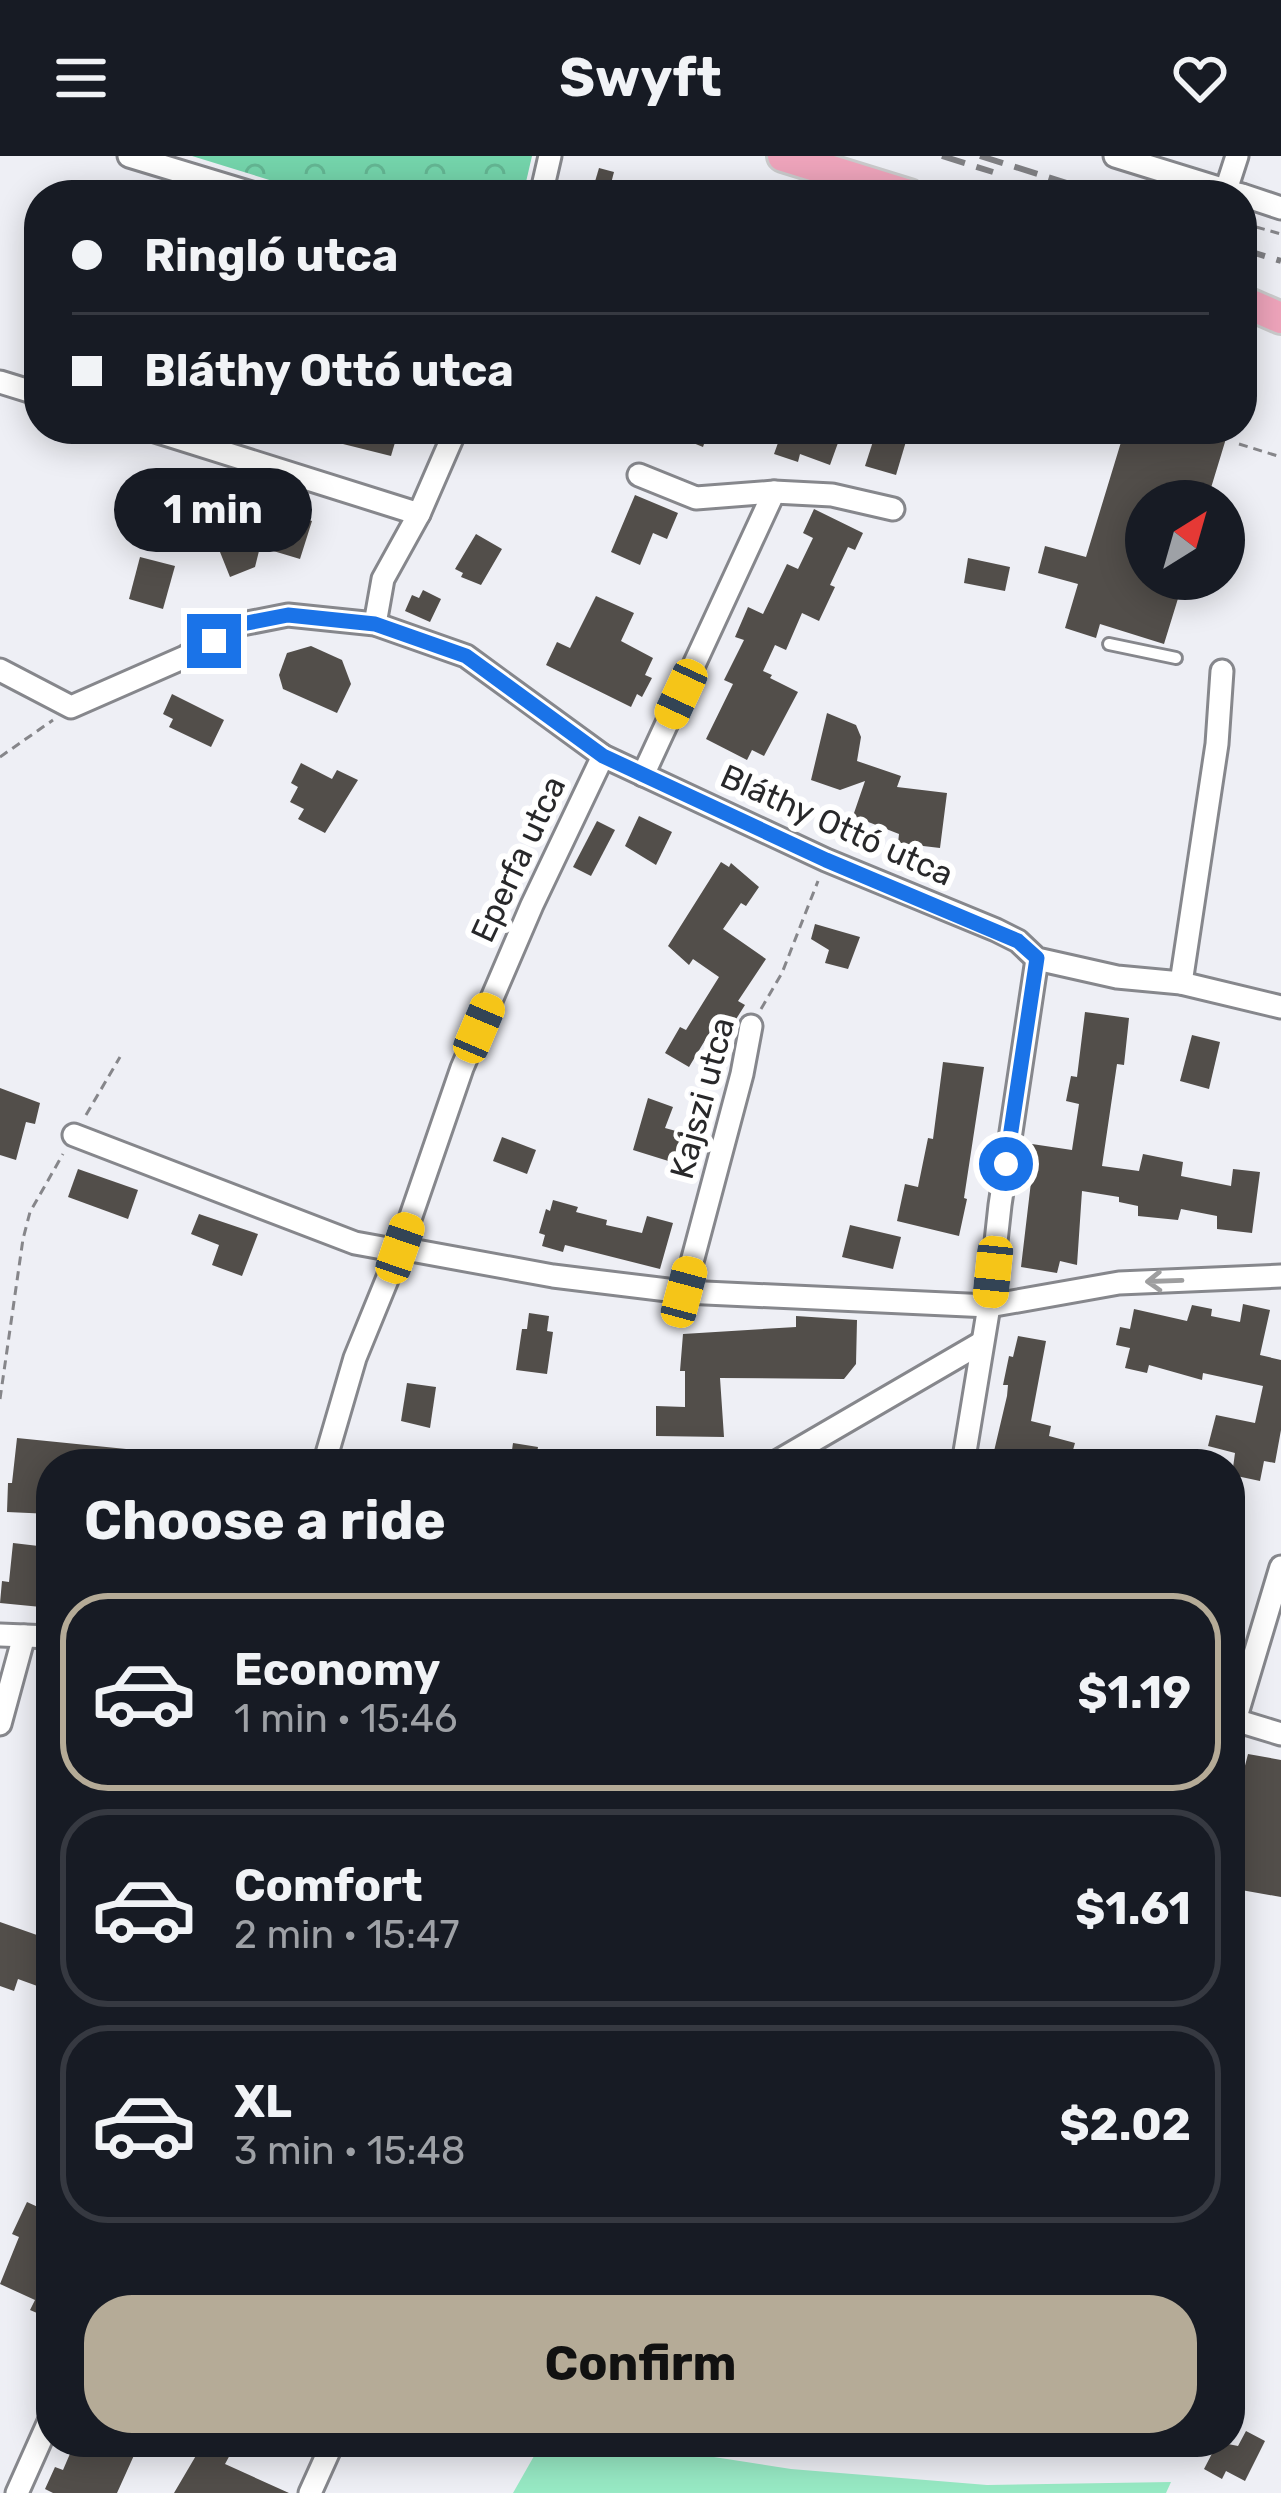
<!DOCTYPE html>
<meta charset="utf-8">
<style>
:root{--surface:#171b24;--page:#20242c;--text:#f1f3f6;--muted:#9ea1a6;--line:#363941;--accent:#b5ab97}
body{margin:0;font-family:Rubik,sans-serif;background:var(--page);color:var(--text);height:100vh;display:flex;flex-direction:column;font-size:45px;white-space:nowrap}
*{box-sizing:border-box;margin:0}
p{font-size:39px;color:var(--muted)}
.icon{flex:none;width:66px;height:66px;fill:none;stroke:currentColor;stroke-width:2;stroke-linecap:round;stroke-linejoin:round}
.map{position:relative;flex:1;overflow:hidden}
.details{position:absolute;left:36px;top:1293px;width:1209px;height:1008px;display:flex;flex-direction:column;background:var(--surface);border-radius:48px;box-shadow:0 6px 30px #0003}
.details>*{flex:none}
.guide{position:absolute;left:24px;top:24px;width:1233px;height:264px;border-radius:48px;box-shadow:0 6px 30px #0003;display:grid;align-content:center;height:264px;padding:0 48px;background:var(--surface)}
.needle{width:78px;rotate:37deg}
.fabs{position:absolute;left:1125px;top:324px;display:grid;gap:24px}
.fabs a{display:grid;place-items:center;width:120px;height:120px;border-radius:50%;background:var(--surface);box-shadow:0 6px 30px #0003;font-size:60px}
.end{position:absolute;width:54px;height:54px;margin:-27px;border:15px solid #1a73e8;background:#fff;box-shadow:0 0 0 6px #fff}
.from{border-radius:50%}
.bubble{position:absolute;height:84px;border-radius:42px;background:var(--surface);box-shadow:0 6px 30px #0003;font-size:39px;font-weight:700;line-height:84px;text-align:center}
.car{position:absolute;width:36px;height:72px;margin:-36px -18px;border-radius:15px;box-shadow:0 0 9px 3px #0007;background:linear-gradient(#f5c518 24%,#345 0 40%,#f5c518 0 76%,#345 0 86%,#f5c518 0)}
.guide b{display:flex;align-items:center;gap:42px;height:114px;font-size:45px}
.guide b+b{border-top:3px solid var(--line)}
.guide i{width:30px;height:30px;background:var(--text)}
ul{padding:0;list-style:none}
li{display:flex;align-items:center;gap:36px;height:198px;margin:0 24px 18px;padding:0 24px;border:6px solid var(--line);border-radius:48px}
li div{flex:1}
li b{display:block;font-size:45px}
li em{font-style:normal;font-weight:700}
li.selected{border-color:var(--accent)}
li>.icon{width:108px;height:108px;stroke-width:1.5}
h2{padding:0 48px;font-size:54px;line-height:144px}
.cta{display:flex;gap:24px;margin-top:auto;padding:24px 48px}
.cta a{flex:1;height:138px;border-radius:48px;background:var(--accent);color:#111;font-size:48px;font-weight:700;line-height:138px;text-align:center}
header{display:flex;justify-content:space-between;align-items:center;height:156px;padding:0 48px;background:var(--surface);font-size:54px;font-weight:700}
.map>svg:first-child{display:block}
.forest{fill:url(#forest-crowns)}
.garden{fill:#97e9c4}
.building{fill:#524e4a}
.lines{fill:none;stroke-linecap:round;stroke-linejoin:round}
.lane-casing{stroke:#86878c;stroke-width:16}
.street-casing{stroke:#86878c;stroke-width:27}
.primary-casing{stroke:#cbcbcc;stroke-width:36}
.path{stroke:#86868a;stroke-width:3;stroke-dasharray:9 6;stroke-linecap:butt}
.lane{stroke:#fff;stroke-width:10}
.street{stroke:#fff;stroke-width:21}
.primary{stroke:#eea4bb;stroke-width:30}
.rail{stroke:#7f7f83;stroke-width:6;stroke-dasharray:24 12;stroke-linecap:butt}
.oneway{stroke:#9e9e9f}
.route{stroke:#1a73e8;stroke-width:15}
.labels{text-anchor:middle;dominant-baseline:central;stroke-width:12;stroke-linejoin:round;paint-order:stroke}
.street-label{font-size:33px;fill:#28282a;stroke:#fff}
</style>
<header><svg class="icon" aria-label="menu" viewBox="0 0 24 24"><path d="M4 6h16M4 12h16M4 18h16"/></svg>Swyft<svg class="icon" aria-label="heart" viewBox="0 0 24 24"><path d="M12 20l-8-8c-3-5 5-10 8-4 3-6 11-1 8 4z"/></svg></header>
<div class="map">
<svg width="1281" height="2337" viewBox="0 0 1281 2337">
<defs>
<pattern id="forest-crowns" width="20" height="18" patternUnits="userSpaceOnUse" patternTransform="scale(3)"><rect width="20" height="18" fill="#74d4ab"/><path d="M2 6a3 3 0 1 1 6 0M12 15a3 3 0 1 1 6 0" fill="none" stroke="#64b693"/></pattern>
</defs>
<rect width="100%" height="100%" fill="#eeeff5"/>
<path class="forest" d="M192 0H532L523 39H318Z"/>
<path class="garden" d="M542 2286H617L791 2313 987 2329 1171 2326 1166 2337H513Z"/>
<g class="building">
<path d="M599 12 614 16 608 39H591Z"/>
<path d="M335 273H399L391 300 331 285Z"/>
<path d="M659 273H709L703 291Z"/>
<path d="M783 273H843L830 309 800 298 798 306 774 298Z"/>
<path d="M877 273 907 282 896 319 865 310Z"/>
<path d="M1125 273 1228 276 1207 345H1146V423H1184L1164 488 1100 468 1096 482 1065 472 1078 428 1038 417 1045 390 1086 401Z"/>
<path d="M249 336 274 343 271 352 312 365 300 403 260 391 255 411 230 421 220 396 225 394 236 353 243 355Z"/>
<path d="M635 339 678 357 667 383 653 377 640 409 611 396Z"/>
<path d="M814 353 863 377 855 394 848 391 830 429 835 431 819 465 802 457 786 494 775 489 763 515 772 519 770 522 798 536 764 600 752 594 747 604 706 583 733 528 724 524 744 484 735 481 748 451 763 458 787 408 798 413 813 382 803 377Z"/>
<path d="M476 378 502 393 481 429 461 421 463 417 455 413Z"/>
<path d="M140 401 175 410 163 453 129 443Z"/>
<path d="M968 402 1010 411 1005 435 964 427Z"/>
<path d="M423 434 441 443 430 466 405 455 412 439 419 442Z"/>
<path d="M596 440 634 457 621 485 653 502 645 519 652 522 642 541 637 538 631 551 546 509 557 486 570 492Z"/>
<path d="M311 490 342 504 351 528 337 557 283 533 279 519 287 497Z"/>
<path d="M172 538 224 564 211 591 169 571 173 563 163 558Z"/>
<path d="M827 557 856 569 861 581 857 605 901 620 897 631 947 637 940 692 898 687 899 678 853 660 865 625 840 634 811 624Z"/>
<path d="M301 607 332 623 337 614 358 624 325 677 298 663 304 653 290 646 298 631 291 627Z"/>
<path d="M639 660 672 676 656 709 625 690Z"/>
<path d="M597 665 615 674 591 720 573 711Z"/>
<path d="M721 706 729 711 731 707 759 731 746 750 741 747 723 773 766 803 738 845 745 849 726 879 713 871 689 911 665 897 680 871 686 874 719 821 693 803 689 809 668 790Z"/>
<path d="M815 768 860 781 848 813 825 807 829 794 811 783Z"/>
<path d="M1085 856 1129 862 1124 909 1117 908 1102 1010 1139 1015 1143 998 1183 1006 1181 1020 1231 1030 1233 1013 1260 1016 1252 1077 1217 1073V1060L1181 1053 1178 1064 1138 1060V1050L1119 1046V1041L1082 1035 1077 1109 1060 1105 1057 1117 1021 1111 1033 1009H1028L1032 988 1072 994 1079 948 1066 945 1071 920 1077 921Z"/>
<path d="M1192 879 1220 886 1209 933 1180 925Z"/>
<path d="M943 906 984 911 964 1042 967 1043 959 1080 897 1065 905 1028 918 1031 928 982 933 983Z"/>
<path d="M0 932 40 947 35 968 26 966 16 1004 0 999Z"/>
<path d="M648 942 673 951 665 972 687 978 678 1008 633 994Z"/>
<path d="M502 981 536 994 527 1018 493 1005Z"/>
<path d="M78 1013 138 1034 128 1063 68 1041Z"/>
<path d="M553 1044 578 1051 576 1056 607 1064 606 1069 642 1077 647 1060 673 1067 660 1113 565 1089 563 1096 542 1090 545 1079 539 1077 546 1053 550 1055Z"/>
<path d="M199 1058 258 1078 242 1120 212 1109 219 1089 191 1078Z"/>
<path d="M850 1069 901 1081 893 1113 842 1101Z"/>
<path d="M1243 1148 1270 1154 1260 1199 1281 1204V1274L1275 1307 1264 1305 1260 1325 1232 1319 1235 1297 1208 1290 1216 1259 1255 1267 1263 1230 1203 1217 1202 1224 1149 1209 1147 1217 1125 1212 1130 1192 1116 1189 1120 1171 1130 1173 1134 1153 1187 1165 1192 1149 1212 1153 1211 1160 1240 1166Z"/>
<path d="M529 1157 549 1160 547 1175 553 1176 547 1218 516 1214 522 1173H527Z"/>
<path d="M796 1160 857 1164 856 1208 844 1223 720 1222 724 1281 656 1280V1250L685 1251V1215H680L683 1178 796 1171Z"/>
<path d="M1018 1180 1046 1185 1031 1265 1051 1270 1049 1280 1075 1287 1069 1308 1033 1303 1032 1308H991L1007 1240 1008 1229H1003L1009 1200 1013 1201Z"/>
<path d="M407 1227 436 1231 430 1272 401 1265Z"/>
<path d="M17 1282 136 1294 134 1308H51V1358L7 1356 8 1327H12Z"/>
<path d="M513 1287 538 1291 535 1308H510Z"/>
<path d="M13 1387 47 1391 41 1451 0 1447 2 1425 9 1426Z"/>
<path d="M1248 1598 1281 1604V1741L1230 1732V1647L1233 1636 1238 1637Z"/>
<path d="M0 1766 51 1784V1835L18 1823 14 1835 0 1830Z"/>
<path d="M27 2046 51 2057V2163L30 2154 35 2144 0 2128 19 2081 12 2078Z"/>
<path d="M1246 2275 1265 2285 1245 2325 1226 2315 1222 2323 1204 2313 1218 2286 1238 2290Z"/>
<path d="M75 2286H140L117 2337H53L45 2333 55 2311 63 2314Z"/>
<path d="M204 2286H237L225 2308 289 2337H174Z"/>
</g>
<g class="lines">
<defs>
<path id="lane" d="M1109 488 1176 502"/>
<g id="street">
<path d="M129 0 258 39"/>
<path d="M1115 0 1241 39"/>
<path d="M1226 34 1237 0"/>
<path d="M541 39 550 0"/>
<path d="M1242 39 1281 52"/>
<path d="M0 226 39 238"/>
<path d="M149 273 419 358"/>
<path d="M639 319 696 342 774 336 832 339 893 353"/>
<path d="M375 468 383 423 419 358 456 273"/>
<path d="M0 514 71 551 185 501 242 468 288 459 375 468 466 500 603 600 826 704 996 774 1018 785 1037 803 1117 821 1181 827 1281 851"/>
<path d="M643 619 774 336"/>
<path d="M1181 827 1217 588 1222 515"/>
<path d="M74 979 355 1087 399 1095"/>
<path d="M400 1092 553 1120 684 1136 989 1150 1119 1127 1281 1120"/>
<path d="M684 1136 742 918 751 870"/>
<path d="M324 1308 355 1202 400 1092 462 912 532 749 603 600"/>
<path d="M773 1308 981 1187"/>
<path d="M963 1308 989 1150 1000 1049 1037 803"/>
<path d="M0 1479 51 1481"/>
<path d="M1235 1564 1281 1578"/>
<path d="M0 1568 24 1480"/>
<path d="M1230 1581 1281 1411"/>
<path d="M17 2337 51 2261"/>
<path d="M310 2337 333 2286"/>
</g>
<g id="primary">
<path d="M783 0 909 39"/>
<path d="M1242 145 1281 162"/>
</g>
</defs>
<use href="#lane" class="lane-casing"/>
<use href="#street" class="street-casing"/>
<use href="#primary" class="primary-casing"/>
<g class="path">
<path d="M1256 71 1281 78"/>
<path d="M1239 288 1281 301"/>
<path d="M0 601 53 564"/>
<path d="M761 853 782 817 818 725"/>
<path d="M86 959 120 901"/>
<path d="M0 1243 23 1083 30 1056 63 998"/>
</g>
<use href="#lane" class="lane"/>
<use href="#street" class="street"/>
<use href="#primary" class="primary"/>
<g class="rail">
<path d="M942 0 993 16"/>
<path d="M980 0 1105 39"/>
<path d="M1242 93 1281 105"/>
</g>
</g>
<defs><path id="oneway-shaft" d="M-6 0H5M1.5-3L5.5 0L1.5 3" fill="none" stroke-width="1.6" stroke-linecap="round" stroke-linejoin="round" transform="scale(3)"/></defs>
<use class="oneway" href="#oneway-shaft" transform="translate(1164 1125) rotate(178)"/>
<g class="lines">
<path class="route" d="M214 485 242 468 288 459 375 468 466 500 603 600 826 704 1018 785 1037 802 1006 1008"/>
</g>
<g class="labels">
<g class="street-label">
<text transform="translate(837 669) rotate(24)">Bláthy Ottó utca</text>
<text transform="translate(518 703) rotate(-65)">Eperfa utca</text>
<text transform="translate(702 942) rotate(-75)">Kajszi utca</text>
</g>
</g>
</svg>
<div class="fabs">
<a><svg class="needle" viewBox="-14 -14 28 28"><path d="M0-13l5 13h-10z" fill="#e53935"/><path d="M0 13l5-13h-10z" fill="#9ea1a6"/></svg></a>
</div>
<i class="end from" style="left:1006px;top:1008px"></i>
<i class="end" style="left:214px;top:485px"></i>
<div class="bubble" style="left:114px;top:312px;width:198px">1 min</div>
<i class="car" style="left:681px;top:538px;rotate:205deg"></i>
<i class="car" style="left:479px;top:872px;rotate:23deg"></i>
<i class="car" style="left:400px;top:1092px;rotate:19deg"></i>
<i class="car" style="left:993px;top:1116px;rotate:186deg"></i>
<i class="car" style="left:684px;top:1136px;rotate:15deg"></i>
<div class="guide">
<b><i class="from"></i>Ringló utca</b>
<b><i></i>Bláthy Ottó utca</b>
</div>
<section class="details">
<h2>Choose a ride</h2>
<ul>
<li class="selected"><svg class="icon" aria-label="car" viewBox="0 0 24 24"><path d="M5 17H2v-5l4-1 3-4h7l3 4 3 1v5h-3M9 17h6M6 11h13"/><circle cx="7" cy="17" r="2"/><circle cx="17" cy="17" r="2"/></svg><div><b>Economy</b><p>1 min · 15:46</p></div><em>$1.19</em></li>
<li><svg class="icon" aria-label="car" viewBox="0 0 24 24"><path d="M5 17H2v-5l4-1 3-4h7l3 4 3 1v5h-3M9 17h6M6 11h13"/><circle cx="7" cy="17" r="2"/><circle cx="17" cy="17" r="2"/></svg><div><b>Comfort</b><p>2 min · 15:47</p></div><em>$1.61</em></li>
<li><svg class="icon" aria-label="car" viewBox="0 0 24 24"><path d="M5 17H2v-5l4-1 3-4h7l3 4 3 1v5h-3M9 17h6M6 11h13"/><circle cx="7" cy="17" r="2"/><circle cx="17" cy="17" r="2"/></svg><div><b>XL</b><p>3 min · 15:48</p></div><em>$2.02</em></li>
</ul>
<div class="cta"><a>Confirm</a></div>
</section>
</div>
